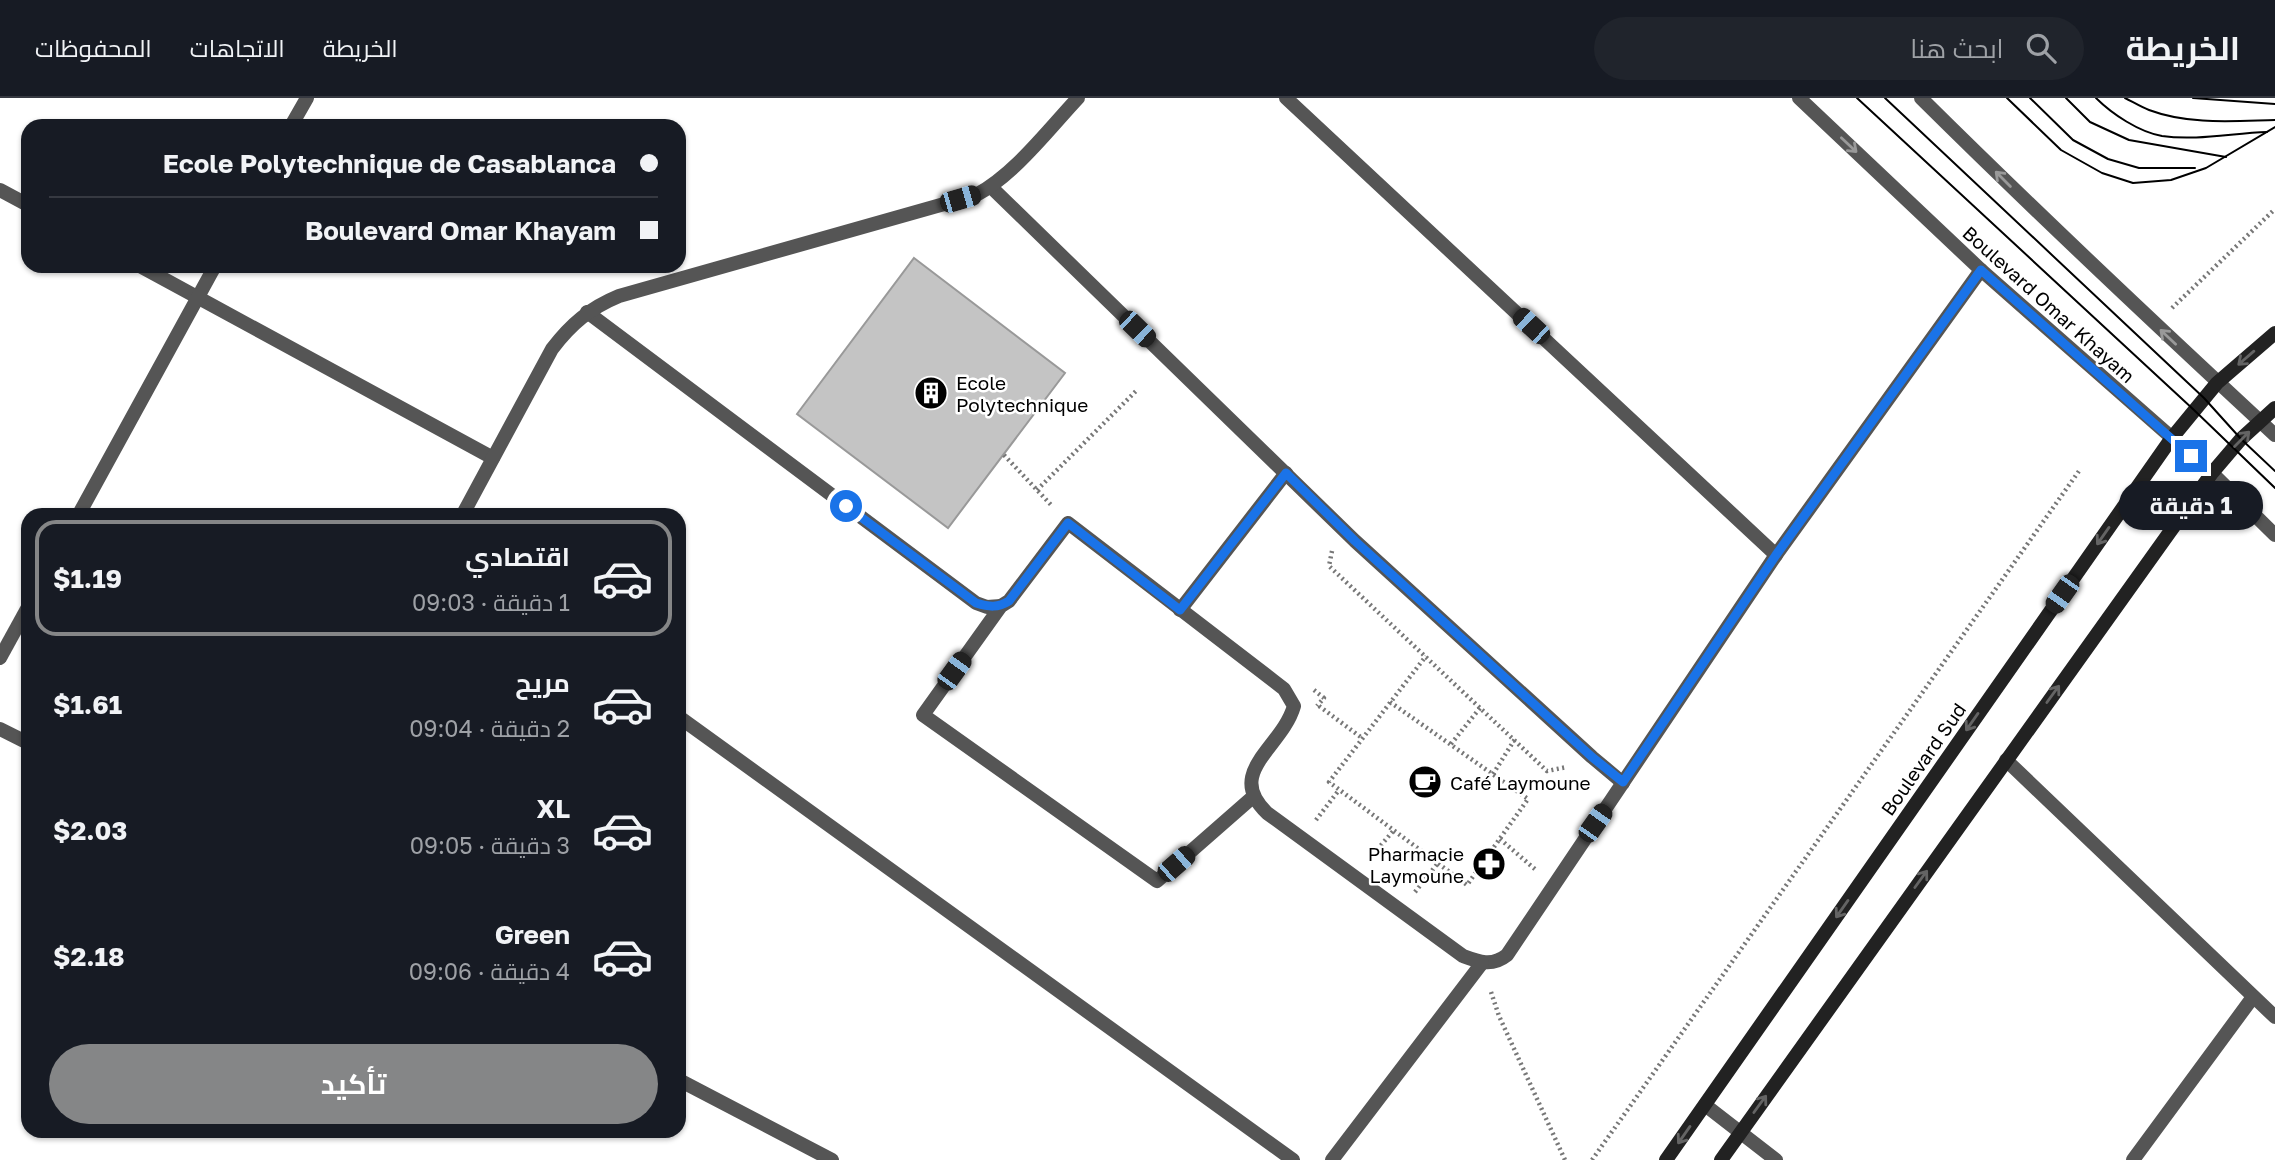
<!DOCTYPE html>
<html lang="ar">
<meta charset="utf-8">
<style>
:root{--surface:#171b24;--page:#20242c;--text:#f1f3f6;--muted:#9ea1a6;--line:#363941;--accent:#858687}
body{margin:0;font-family:"Golos Text",Cairo,sans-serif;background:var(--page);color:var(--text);direction:rtl;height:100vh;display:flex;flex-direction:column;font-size:26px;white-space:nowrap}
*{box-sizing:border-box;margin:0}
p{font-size:23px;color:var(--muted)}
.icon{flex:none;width:38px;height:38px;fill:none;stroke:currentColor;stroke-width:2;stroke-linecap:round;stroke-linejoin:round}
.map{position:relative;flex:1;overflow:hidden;direction:ltr}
.side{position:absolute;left:21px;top:410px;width:665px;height:630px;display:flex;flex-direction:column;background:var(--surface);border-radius:21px;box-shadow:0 2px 5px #0004;direction:rtl}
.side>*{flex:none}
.guide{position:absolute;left:21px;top:21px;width:665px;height:154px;border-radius:21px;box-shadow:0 2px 5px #0004;direction:rtl;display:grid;align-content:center;height:154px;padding:0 28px;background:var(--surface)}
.end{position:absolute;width:32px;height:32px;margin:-16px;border:9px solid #1a73e8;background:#fff;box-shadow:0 0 0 4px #fff}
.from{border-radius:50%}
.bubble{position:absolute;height:49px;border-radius:24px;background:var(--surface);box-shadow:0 2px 5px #0004;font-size:23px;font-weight:700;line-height:49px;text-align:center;direction:rtl}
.car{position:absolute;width:21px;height:42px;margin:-21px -10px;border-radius:9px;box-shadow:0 0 5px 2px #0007;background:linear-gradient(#222 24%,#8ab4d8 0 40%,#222 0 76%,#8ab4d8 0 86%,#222 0)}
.guide b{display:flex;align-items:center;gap:24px;height:66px;font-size:26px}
.guide b+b{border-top:2px solid var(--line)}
.guide i{width:18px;height:18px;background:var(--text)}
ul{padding:12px 0 0;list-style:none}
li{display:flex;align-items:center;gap:21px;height:116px;margin:0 14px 10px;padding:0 14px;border:4px solid transparent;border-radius:21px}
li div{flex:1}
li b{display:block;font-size:26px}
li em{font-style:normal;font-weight:700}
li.active{border-color:var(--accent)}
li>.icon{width:63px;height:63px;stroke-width:1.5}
.button{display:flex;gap:14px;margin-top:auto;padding:14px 28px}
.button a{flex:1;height:80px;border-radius:42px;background:var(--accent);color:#fff;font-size:28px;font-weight:700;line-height:80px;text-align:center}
header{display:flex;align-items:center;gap:42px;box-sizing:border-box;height:98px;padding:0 35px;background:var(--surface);border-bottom:2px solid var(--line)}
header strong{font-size:33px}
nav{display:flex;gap:38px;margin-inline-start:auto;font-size:24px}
.search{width:490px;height:63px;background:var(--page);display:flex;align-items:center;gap:18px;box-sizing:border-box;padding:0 24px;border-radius:38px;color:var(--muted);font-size:26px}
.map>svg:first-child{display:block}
.building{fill:#c4c4c4;stroke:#999;stroke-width:2}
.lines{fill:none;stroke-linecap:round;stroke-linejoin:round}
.path{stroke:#777;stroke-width:4.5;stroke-dasharray:2 3.5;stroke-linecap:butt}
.minor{stroke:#555;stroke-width:14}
.tertiary{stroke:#555;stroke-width:14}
.secondary{stroke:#222;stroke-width:14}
.tram{stroke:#000;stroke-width:2}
.oneway{stroke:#999}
.oneway2{stroke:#646464}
.route{stroke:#1a73e8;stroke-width:9}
.labels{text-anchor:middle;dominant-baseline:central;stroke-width:5;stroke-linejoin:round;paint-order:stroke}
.street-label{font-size:19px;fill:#000;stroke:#fff}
.poi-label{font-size:19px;fill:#000;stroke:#fff;text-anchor:start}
</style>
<header>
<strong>الخريطة</strong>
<div class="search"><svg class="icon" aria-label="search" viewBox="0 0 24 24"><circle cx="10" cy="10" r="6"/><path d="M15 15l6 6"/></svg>ابحث هنا</div>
<nav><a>الخريطة</a><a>الاتجاهات</a><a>المحفوظات</a></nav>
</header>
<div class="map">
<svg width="2275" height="1062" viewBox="0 0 2275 1062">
<rect width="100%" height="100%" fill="#fff"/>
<path class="building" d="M914 160 1065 275 948 430 797 316Z"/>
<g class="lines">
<g class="path">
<path d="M2172 210 2275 111"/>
<path d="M1004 357 1053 409"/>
<path d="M1037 392 1137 292"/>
<path d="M1332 453 1329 468 1547 673 1567 669"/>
<path d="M1314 592 1324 600 1317 608"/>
<path d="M1390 604 1528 701 1467 787 1329 684 1426 558"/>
<path d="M1319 608 1362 640"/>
<path d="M1451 646 1480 610"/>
<path d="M1493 676 1515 641"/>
<path d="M1316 722 1339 692"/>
<path d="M1500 741 1536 772"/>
<path d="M1370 760 1394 732"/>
<path d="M1415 794 1438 765"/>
<path d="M1491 894 1499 918 1565 1062"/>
<path d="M1592 1062 2079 373"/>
</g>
<g class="minor">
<path d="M1286 0 1776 457"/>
<path d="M291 28 307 0"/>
<path d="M991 89 1355 443 1592 659 1623 685"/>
<path d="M0 92 28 107"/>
<path d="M140 168 493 360"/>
<path d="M587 214 976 505 987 509 1001 508"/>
<path d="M79 416 215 168"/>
<path d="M463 416 552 251C571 226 590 210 619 198L976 97C1015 76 1048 32 1078 0"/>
<path d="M1180 512 1286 375"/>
<path d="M0 560 28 509"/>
<path d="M679 619 1293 1062"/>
<path d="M0 631 28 645"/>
<path d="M2006 662 2275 919"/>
<path d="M1254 698 1157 783 923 617 1001 508 1009 503 1068 425 1275 584 1284 591 1294 608C1282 650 1224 674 1267 715L1463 858C1479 864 1492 869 1507 857L1776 457 1981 172"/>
<path d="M679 982 832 1062"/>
<path d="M1705 1007 1776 1062"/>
<path d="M1332 1062 1482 865"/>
<path d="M2133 1062 2253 899"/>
</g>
<g class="tertiary">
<path d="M1799 0 1981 172 2212 375 2275 437"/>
<path d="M1921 0C2037 115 2155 226 2275 337"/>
</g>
<g class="secondary">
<path d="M1666 1062 2171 341 2217 285 2275 235"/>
<path d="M1721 1062 2212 375 2241 341 2275 310"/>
</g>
<g class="tram">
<path d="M1857 0 2194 312 2275 390"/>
<path d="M1885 0 2204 300 2241 341 2275 373"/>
<path d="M2007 0 2061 52 2102 75 2133 85 2171 82 2206 70 2275 29"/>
<path d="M2030 0 2073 42 2108 61 2139 70H2195"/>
<path d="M2066 0 2090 24 2129 42 2226 59"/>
<path d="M2096 0C2112 16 2139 34 2162 38 2196 43 2233 35 2267 34"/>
<path d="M2125 0C2133 4 2141 9 2149 12 2189 27 2233 23 2275 22"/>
<path d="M2193 0 2275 6"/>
</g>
</g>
<defs><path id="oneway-shaft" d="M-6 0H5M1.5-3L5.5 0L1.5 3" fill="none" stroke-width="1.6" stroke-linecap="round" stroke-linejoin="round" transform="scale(1.75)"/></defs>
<g class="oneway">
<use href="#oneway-shaft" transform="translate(1849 47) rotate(43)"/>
<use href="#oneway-shaft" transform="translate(2003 81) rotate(-135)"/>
<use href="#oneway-shaft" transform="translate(2168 239) rotate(-137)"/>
</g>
<g class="oneway2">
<use href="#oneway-shaft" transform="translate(2246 260) rotate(139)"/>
<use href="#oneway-shaft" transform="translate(2242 341) rotate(-45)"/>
<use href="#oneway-shaft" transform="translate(2103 438) rotate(125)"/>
<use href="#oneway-shaft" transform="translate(2053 596) rotate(-54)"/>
<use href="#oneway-shaft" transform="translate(1972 624) rotate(125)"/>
<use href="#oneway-shaft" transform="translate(1921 781) rotate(-54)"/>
<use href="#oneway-shaft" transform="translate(1842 811) rotate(125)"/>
<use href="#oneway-shaft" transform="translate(1760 1006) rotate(-54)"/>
<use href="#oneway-shaft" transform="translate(1684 1037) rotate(125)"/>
</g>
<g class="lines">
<path class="route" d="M846 408 976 505C989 509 998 510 1009 503L1068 425 1180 512 1286 375 1355 443 1592 659 1623 684 1776 457 1981 172 2191 358"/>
</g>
<defs>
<symbol id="building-disc" viewBox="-11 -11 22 22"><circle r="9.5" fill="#000" stroke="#fff"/><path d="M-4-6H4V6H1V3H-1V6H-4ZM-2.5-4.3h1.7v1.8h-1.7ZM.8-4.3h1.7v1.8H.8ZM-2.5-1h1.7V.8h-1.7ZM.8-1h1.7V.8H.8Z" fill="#fff"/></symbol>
<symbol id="cafe-disc" viewBox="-11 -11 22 22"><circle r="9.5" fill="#000" stroke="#fff"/><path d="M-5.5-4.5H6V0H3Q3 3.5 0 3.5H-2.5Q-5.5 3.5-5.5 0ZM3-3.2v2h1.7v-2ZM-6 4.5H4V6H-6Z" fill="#fff"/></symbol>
<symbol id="pharmacy-disc" viewBox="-11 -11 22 22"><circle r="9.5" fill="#000" stroke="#fff"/><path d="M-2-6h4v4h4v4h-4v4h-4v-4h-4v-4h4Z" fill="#fff"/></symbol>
</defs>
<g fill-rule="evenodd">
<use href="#building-disc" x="912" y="276" width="38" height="38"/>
<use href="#cafe-disc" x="1406" y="665" width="38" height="38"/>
<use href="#pharmacy-disc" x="1470" y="747" width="38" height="38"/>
</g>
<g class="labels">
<g class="street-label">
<text transform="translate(2049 206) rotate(42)">Boulevard Omar Khayam</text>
<text transform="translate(1923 661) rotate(-55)">Boulevard Sud</text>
</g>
<g class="poi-label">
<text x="956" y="284">Ecole<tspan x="956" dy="22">Polytechnique</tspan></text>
<text x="1450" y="684">Café Laymoune</text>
<text x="1464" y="755" text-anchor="end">Pharmacie<tspan x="1464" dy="22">Laymoune</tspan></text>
</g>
</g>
</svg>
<i class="end from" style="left:846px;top:408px"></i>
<i class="end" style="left:2191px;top:358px"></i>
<div class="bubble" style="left:2119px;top:383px;width:144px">1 دقيقة</div>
<i class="car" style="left:960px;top:101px;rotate:74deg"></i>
<i class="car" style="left:1531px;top:228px;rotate:313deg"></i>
<i class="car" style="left:1137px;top:231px;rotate:134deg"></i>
<i class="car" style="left:2062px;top:496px;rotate:215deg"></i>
<i class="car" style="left:954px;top:573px;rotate:36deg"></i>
<i class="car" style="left:1595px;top:725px;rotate:35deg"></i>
<i class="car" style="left:1176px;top:766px;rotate:49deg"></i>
<div class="guide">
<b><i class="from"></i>Ecole Polytechnique de Casablanca</b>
<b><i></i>Boulevard Omar Khayam</b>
</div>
<section class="side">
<ul>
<li class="active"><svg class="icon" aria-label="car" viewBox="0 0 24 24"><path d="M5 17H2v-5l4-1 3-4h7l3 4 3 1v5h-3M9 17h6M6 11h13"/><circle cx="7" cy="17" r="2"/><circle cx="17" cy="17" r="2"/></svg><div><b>اقتصادي</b><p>1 دقيقة · 09:03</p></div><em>$1.19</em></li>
<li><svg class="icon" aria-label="car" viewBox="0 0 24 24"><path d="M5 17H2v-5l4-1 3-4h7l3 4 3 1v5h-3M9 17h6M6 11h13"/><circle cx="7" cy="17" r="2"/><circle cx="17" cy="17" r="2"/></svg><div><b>مريح</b><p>2 دقيقة · 09:04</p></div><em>$1.61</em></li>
<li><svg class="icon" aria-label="car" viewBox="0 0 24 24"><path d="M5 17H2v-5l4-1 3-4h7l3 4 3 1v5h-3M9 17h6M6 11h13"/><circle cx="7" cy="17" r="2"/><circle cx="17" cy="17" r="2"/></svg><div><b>XL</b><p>3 دقيقة · 09:05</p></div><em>$2.03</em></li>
<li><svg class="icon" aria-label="car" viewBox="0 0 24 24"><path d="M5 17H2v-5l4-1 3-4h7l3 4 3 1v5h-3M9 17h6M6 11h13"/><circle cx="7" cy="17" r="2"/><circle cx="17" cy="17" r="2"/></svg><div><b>Green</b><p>4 دقيقة · 09:06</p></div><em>$2.18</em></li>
</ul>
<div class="button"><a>تأكيد</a></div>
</section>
</div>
